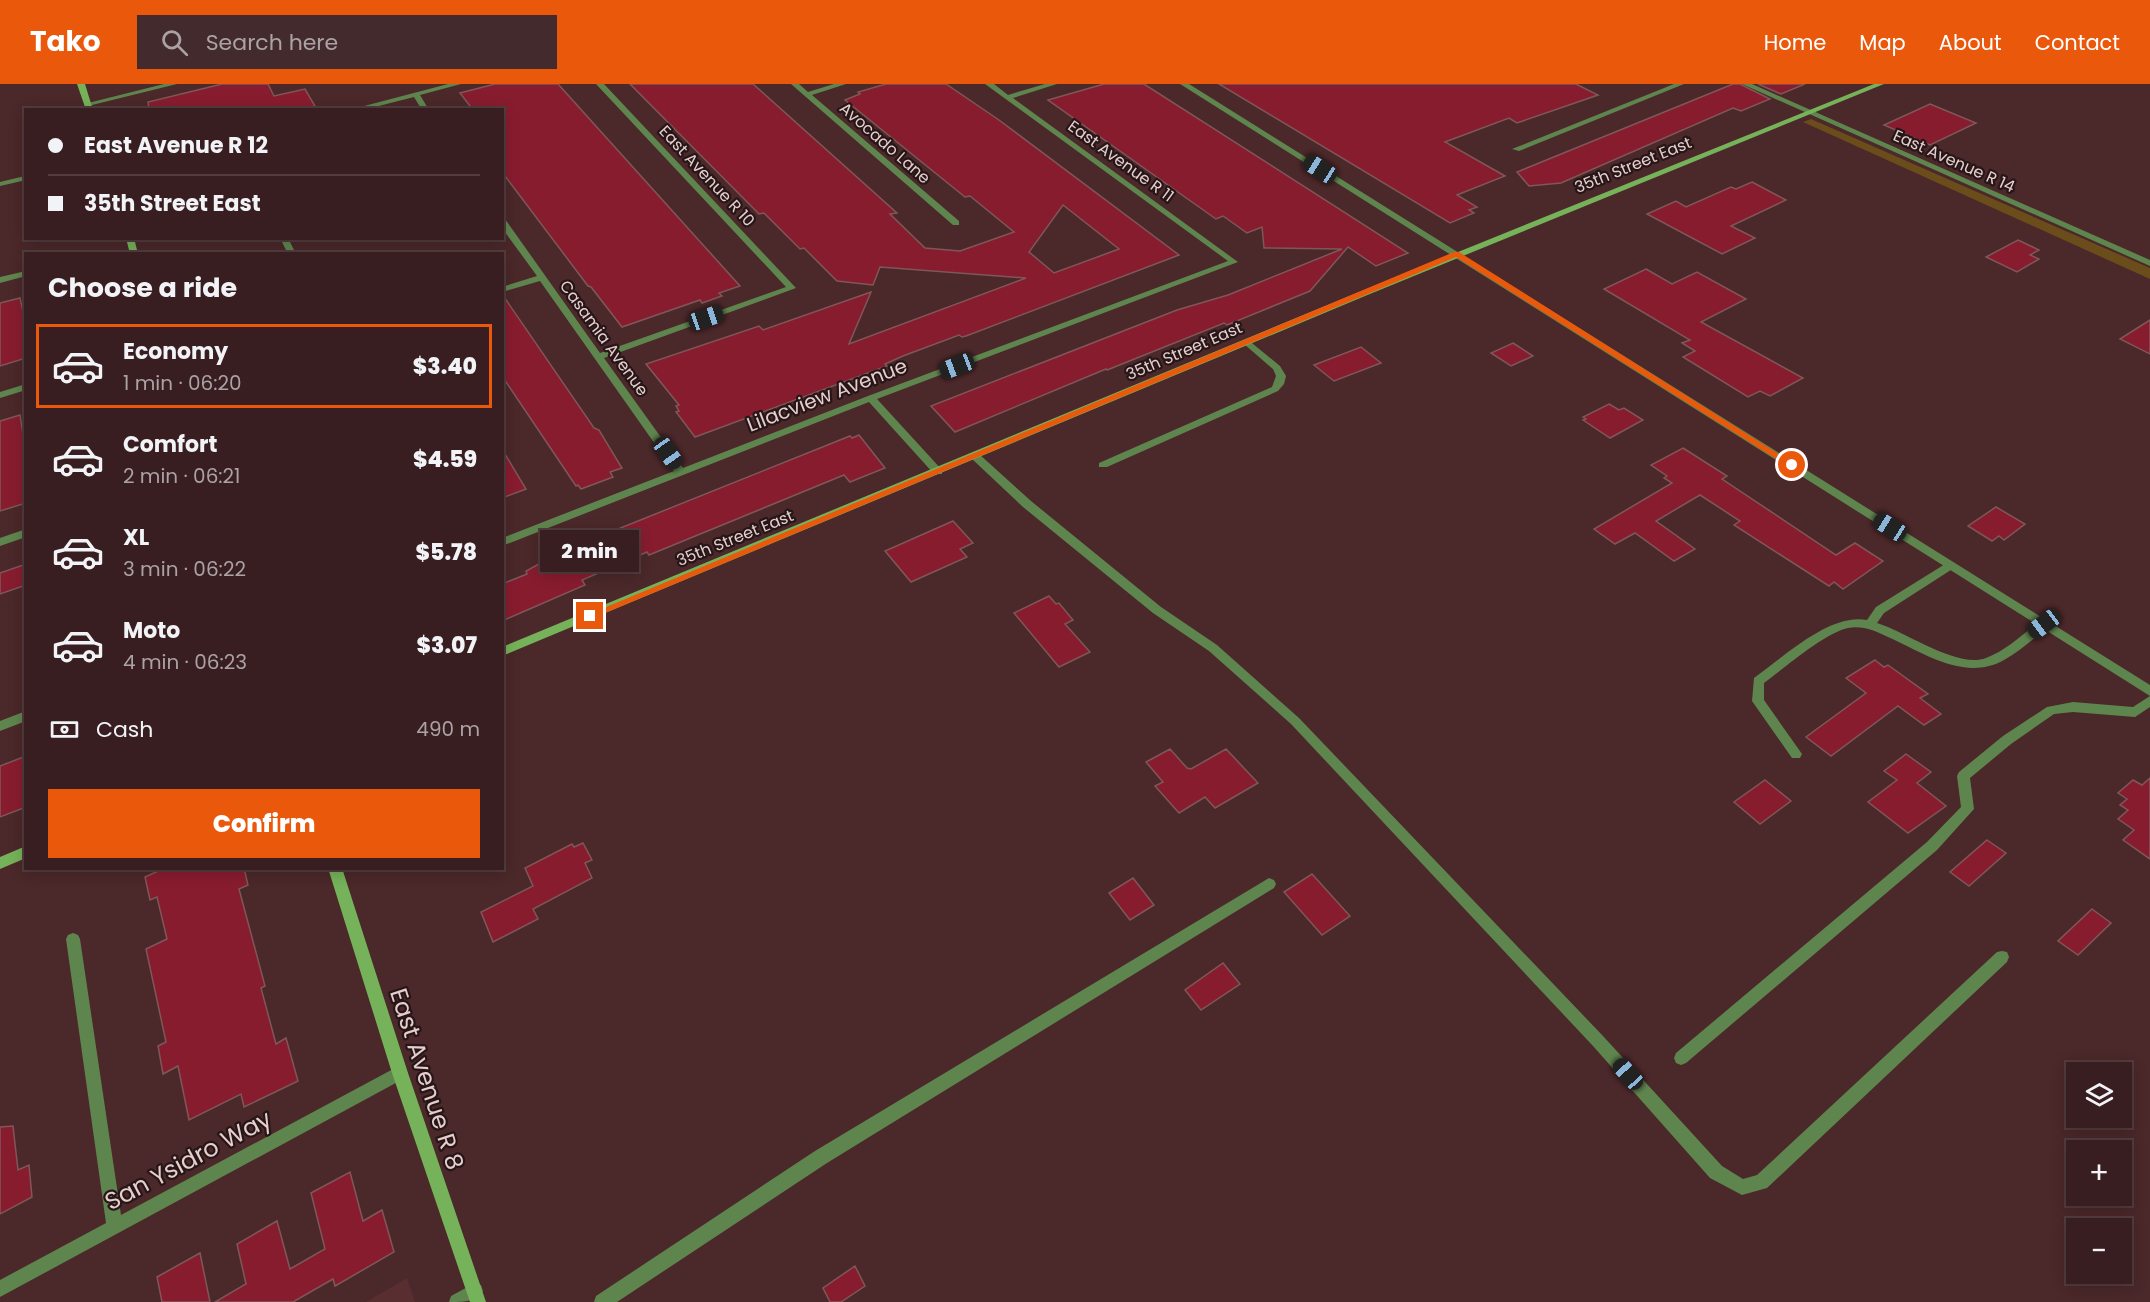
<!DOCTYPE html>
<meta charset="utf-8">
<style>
:root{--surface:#381e20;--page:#432b2d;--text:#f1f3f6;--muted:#aba2a5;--line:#523c3e;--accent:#ea580c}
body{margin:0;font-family:Poppins,sans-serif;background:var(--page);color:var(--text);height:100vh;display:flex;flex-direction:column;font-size:22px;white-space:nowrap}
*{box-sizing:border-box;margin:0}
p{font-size:20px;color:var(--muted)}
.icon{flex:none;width:33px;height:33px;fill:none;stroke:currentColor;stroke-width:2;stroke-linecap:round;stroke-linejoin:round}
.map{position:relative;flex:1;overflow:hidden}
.drawer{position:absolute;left:24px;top:168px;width:480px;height:618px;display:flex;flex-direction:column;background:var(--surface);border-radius:0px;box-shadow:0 3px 15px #0003,0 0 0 2px var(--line)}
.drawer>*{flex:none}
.guide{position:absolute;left:24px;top:24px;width:480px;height:132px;border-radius:0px;box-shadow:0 3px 15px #0003,0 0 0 2px var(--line);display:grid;align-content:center;height:132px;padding:0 24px;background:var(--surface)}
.buttons{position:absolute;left:2066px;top:978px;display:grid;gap:12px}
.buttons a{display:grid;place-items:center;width:66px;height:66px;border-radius:0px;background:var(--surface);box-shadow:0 3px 15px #0003,0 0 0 2px var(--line);font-size:30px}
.end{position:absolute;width:27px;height:27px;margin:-14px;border:8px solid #ea580c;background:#fff;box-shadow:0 0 0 3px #fff}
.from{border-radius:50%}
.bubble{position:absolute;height:42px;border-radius:0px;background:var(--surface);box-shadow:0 3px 15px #0003,0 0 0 2px var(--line);font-size:20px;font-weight:800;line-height:42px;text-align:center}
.car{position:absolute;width:18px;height:36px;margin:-18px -9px;border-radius:8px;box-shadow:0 0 4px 2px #0007;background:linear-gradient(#222 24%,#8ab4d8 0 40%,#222 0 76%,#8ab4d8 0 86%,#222 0)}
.guide b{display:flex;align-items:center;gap:21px;height:57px;font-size:22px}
.guide b+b{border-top:2px solid var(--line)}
.guide i{width:15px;height:15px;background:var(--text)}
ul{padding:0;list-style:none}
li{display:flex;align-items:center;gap:18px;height:84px;margin:0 12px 9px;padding:0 12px;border:3px solid transparent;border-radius:0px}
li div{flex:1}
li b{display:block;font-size:22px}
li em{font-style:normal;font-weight:800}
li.active{border-color:var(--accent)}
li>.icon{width:54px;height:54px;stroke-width:1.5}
h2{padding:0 24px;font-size:27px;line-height:72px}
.pay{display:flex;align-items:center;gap:15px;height:66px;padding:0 24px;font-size:22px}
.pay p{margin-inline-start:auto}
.primary-button{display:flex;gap:12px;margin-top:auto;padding:12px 24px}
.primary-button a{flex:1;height:69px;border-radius:0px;background:var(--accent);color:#fff;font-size:24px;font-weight:800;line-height:69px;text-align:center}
header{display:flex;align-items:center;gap:36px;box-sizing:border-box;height:84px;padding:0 30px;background:var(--accent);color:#fff}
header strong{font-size:28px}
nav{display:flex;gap:33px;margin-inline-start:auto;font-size:21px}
.search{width:420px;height:54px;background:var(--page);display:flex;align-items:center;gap:15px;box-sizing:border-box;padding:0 21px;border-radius:0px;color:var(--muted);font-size:22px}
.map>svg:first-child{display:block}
.built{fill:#592e31}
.green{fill:#6b4d1b}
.building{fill:#881c2f;stroke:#7f5758;stroke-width:1.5;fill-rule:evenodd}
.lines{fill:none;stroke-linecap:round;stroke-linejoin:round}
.lane{fill:#5f854e;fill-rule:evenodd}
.street{fill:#5f854e;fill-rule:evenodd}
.secondary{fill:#75b259;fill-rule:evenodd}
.route{fill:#ea580c}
.labels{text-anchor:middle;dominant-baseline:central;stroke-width:4.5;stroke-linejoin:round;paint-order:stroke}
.far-street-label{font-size:16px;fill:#e6cece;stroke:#271617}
.street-label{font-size:20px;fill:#e6cece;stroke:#271617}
.near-street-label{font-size:24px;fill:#e6cece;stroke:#271617}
</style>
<header>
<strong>Tako</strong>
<div class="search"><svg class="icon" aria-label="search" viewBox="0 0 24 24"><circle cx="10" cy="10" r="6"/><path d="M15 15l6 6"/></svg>Search here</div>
<nav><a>Home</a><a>Map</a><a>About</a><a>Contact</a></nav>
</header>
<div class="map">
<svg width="2150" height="1218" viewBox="0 0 2150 1218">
<rect width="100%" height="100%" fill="#4b282a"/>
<path class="built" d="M407 1194 415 1218H366Z"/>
<path class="green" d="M1811 35 2150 184V195L1803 38Z"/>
<g class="building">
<path d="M222 0H268L274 12 305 5 315 22 301 26H149L148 18Z"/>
<path d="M495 0H558L740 202 719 209 722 212 702 219 700 216 622 243 591 203 588 202 502 88V26H473L460 9Z"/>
<path d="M630 0H753L897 129 890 130 925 164 960 167 1014 148 970 112 965 113 845 16 860 10 858 8 886 0H946L999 36 1179 171 966 252 962 253 959 251 903 272 885 280 887 282 695 353 676 328 679 327 676 322 679 321 646 280 759 242 763 246 871 208 849 260 1026 194 880 183 873 201 837 197 804 164 800 165 764 129 759 130ZM1063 121 1119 165 1054 189 1029 168Z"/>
<path d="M1104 0H1144L1408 169 1376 182 1348 163 1310 207 1227 241 1224 239 1107 286 1106 285 955 348 931 322 1177 226 1228 211 1342 165 1264 164 1262 143 1247 149 1223 132 1216 135 1048 16Z"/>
<path d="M1219 0H1576L1598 11 1517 39 1509 34 1445 58 1505 92 1457 111 1477 123 1469 126 1474 129 1450 139Z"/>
<path d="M1733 0H1740L1770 15 1741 27 1733 24 1561 99 1529 102 1517 88Z"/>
<path d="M1758 0H1805L1781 10Z"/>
<path d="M1930 20 1976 39 1930 61 1884 41Z"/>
<path d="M1752 98 1786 116 1731 142 1755 154 1722 170 1647 130 1676 117 1686 123 1731 103 1736 105Z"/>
<path d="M2018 156 2039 166 2030 171 2039 175 2017 188 1986 173Z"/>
<path d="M1646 185 1672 200 1697 188 1746 215 1701 238 1803 294 1770 312 1760 307 1748 313 1683 273 1695 267 1682 259 1690 256 1604 205Z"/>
<path d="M502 210 594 344 599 346 622 384 610 388 613 393 581 405 578 401 576 402 502 292Z"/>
<path d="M20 214 26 241V274L0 282V219Z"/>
<path d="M2150 236V270L2120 255Z"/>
<path d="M1513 259 1533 272 1511 282 1491 269Z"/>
<path d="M1361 263 1381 279 1334 297 1314 281Z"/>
<path d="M1609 320 1619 326 1624 324 1643 336 1610 354 1583 336 1586 335 1583 333Z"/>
<path d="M20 331 26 370V419L0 427V337Z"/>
<path d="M859 351 885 384 850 398 844 391 649 471 647 468 582 496 585 501 502 537V500L527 490 526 487 548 475 593 457 592 454 612 445 613 447 850 352 852 354Z"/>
<path d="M1683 364 1727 392 1722 395 1836 471 1855 459 1883 477 1843 505 1834 498 1829 502 1734 441 1740 437 1700 411 1656 437 1695 465 1674 477 1635 449 1615 460 1594 445 1672 399 1664 394 1667 392 1651 381Z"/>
<path d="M502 365 526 405 502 414Z"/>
<path d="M1996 423 2025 440 2004 456 1999 452 1992 457 1968 442Z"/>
<path d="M953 437 973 459 960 465 967 473 911 498 885 467Z"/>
<path d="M26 480V501L0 510V489Z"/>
<path d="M1049 512 1056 520 1059 519 1073 536 1065 540 1090 568 1059 583 1014 529Z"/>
<path d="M1875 576 1884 583 1888 581 1928 610 1920 614 1941 630 1924 641 1898 622 1831 672 1806 653 1866 609 1846 594Z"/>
<path d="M1170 665 1187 684 1191 685 1226 665 1258 699 1215 724 1205 713 1179 729 1155 702 1163 698 1146 678Z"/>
<path d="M1906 670 1931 688 1917 699 1946 722 1908 749 1868 718 1897 696 1884 687Z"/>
<path d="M26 672V723L0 733V682Z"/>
<path d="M2150 694V775L2123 756 2134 746 2118 735 2128 726 2120 721 2127 715 2118 709 2133 696 2142 701Z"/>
<path d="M1765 696 1791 717 1760 740 1734 718Z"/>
<path d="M1987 756 2006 769 1969 802 1950 788Z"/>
<path d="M583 759 592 776 585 779 592 794 533 825 538 835 493 858 481 828 533 802 525 784 572 760 574 763Z"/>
<path d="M165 784H244L248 801 239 805 265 902 261 904 276 960 286 954 298 997 244 1023 241 1010 189 1036 178 982 163 990 158 962 166 958 146 865 167 855 157 813 150 816 145 793Z"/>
<path d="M1312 790 1350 832 1322 851 1284 808Z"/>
<path d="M1133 794 1154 821 1130 836 1109 809Z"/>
<path d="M2092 825 2111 839 2078 871 2058 857Z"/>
<path d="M1223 879 1240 900 1201 926 1185 906Z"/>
<path d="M13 1042 18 1086 29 1081 32 1113 0 1130V1043Z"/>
<path d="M350 1088 363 1137 382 1126 394 1168 335 1202 333 1195 293 1218H215L246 1200 237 1160 277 1137 290 1185 325 1165 311 1109Z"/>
<path d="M200 1169 210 1218H162L157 1193Z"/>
<path d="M855 1182 865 1202 841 1218H830L823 1204Z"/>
</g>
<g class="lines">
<g class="lane">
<path d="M1247 255 1280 282 1286 292 1284 300 1278 307 1107 383H1099V379L1272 303 1276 292 1273 285 1244 260V256Z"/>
<path d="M975 369 979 370 1031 417 1161 523 1217 561 1299 634 1603 952 1722 1082 1743 1095 1757 1091 1997 868 2002 867 2007 868 2009 873 2007 878 1767 1104 1742 1111 1710 1094 1593 962 1291 640 1209 567 1153 529 1023 423 971 374V370Z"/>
<path d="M1950 477 1955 481 1954 484 1884 529 1877 539C1906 548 1958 585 1986 574 2007 566 2023 550 2040 537H2048L2050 540 2048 543C2034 554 2020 567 2004 576 1965 598 1924 569 1888 553 1876 547 1862 541 1848 544 1823 550 1786 583 1764 599V616L1802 670 1800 674H1792L1752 617 1754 594C1784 573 1829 529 1867 536L1876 523Z"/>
<path d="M2150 612V623L2135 633 2073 628 2054 630 2011 660 1970 694 1974 725 1937 766 1686 979 1681 981 1676 979 1674 974 1676 969 1927 758 1961 723 1957 692 1959 688 2003 652 2047 623 2073 618 2133 623Z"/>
<path d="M1269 794 1274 796 1276 800 1274 804 827 1079 617 1218H594L596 1212 815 1067Z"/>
<path d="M475 1199 481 1201 483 1207C477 1218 462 1218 449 1218L451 1212Z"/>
</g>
<g class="street">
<path d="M164 0H177L88 22 84 20Z"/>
<path d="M448 0H461L420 11 429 26H422L414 13 363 26H349Z"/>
<path d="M596 0H604L796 204 604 274 683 384 868 312 1228 177 985 0H994L1008 11 1045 0H1057L1013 14 1238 178 877 315 942 386V390H934L869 318 502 462V454L674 387 540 197 502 208V203L537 192 502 144V135H505L600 269 786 203Z"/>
<path d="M791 0H799L808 8 834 0H846L812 11 959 137V141H953Z"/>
<path d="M1180 0H1189L2150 601V612Z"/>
<path d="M1674 0H1684L1519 67 1512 65Z"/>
<path d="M1742 0H1752L2150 176V182Z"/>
<path d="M25 92 26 96 0 102V98Z"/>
<path d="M280 154H288L296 170H288Z"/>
<path d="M26 187V192L0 199V193Z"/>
<path d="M26 300V306L0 314V308Z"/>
<path d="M26 445V453L0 462V454Z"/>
<path d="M26 627V637L0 647V637Z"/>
<path d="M73 849 78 851 80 855 121 1131 395 984 400 982 405 984 408 989 405 994 0 1213V1196L106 1139 66 855 68 851Z"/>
</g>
<g class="secondary">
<path d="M77 0H85L93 26H86Z"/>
<path d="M1874 0H1884L1365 212 502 572V563L1359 208Z"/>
<path d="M126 154H134L138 170H130Z"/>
<path d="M26 762V774L0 785V773Z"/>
<path d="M328 784H342L408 989 486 1218H470L392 989Z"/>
</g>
</g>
<path class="route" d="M1454 168H1459L1796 381 1789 383 1456 173 593 534H586L585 532Z"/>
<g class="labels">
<g class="far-street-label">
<text transform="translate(885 59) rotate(41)">Avocado Lane</text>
<text transform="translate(1121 77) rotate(36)">East Avenue R 11</text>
<text transform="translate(1954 77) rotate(24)">East Avenue R 14</text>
<text transform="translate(1633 81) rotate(-22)">35th Street East</text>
<text transform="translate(707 92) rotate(47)">East Avenue R 10</text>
<text transform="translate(604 254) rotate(54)">Casamia Avenue</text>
<text transform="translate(1184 267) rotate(-23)">35th Street East</text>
<text transform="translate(735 454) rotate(-22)">35th Street East</text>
</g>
<g class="street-label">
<text transform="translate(827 311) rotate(-21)">Lilacview Avenue</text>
</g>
<g class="near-street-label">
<text transform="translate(427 995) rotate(72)">East Avenue R 8</text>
<text transform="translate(188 1076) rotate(-28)">San Ysidro Way</text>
</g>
</g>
</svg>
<div class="buttons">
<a><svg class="icon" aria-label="layers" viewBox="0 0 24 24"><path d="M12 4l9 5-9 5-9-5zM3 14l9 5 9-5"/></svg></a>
<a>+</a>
<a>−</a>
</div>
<i class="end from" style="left:1792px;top:381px"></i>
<i class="end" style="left:590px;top:532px"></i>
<div class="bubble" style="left:540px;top:446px;width:99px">2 min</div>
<i class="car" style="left:1320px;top:85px;rotate:302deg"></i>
<i class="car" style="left:706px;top:234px;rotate:71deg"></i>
<i class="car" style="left:957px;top:282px;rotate:249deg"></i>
<i class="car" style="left:668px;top:369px;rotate:145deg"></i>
<i class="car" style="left:1890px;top:443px;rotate:302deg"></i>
<i class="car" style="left:2044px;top:540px;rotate:233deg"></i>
<i class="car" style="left:1628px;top:990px;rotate:318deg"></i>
<div class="guide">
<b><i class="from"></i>East Avenue R 12</b>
<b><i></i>35th Street East</b>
</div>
<section class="drawer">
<h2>Choose a ride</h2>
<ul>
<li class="active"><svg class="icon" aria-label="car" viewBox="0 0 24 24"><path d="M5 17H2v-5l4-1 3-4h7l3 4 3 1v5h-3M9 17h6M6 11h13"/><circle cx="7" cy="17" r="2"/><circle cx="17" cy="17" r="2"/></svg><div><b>Economy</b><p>1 min · 06:20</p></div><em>$3.40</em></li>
<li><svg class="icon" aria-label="car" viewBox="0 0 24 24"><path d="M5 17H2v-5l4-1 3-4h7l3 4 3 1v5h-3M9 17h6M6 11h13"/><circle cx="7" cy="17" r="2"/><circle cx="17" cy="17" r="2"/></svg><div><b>Comfort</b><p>2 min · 06:21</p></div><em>$4.59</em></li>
<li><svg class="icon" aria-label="car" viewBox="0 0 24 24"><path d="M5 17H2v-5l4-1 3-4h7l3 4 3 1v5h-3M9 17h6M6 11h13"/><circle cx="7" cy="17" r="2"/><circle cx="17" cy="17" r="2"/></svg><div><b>XL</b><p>3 min · 06:22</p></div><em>$5.78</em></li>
<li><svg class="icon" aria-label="car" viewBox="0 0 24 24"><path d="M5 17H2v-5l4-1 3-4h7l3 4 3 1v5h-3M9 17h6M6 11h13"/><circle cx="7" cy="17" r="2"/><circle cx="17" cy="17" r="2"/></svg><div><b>Moto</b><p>4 min · 06:23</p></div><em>$3.07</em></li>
</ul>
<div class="pay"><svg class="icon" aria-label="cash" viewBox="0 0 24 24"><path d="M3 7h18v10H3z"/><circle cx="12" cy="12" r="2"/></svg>Cash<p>490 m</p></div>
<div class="primary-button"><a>Confirm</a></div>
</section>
</div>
